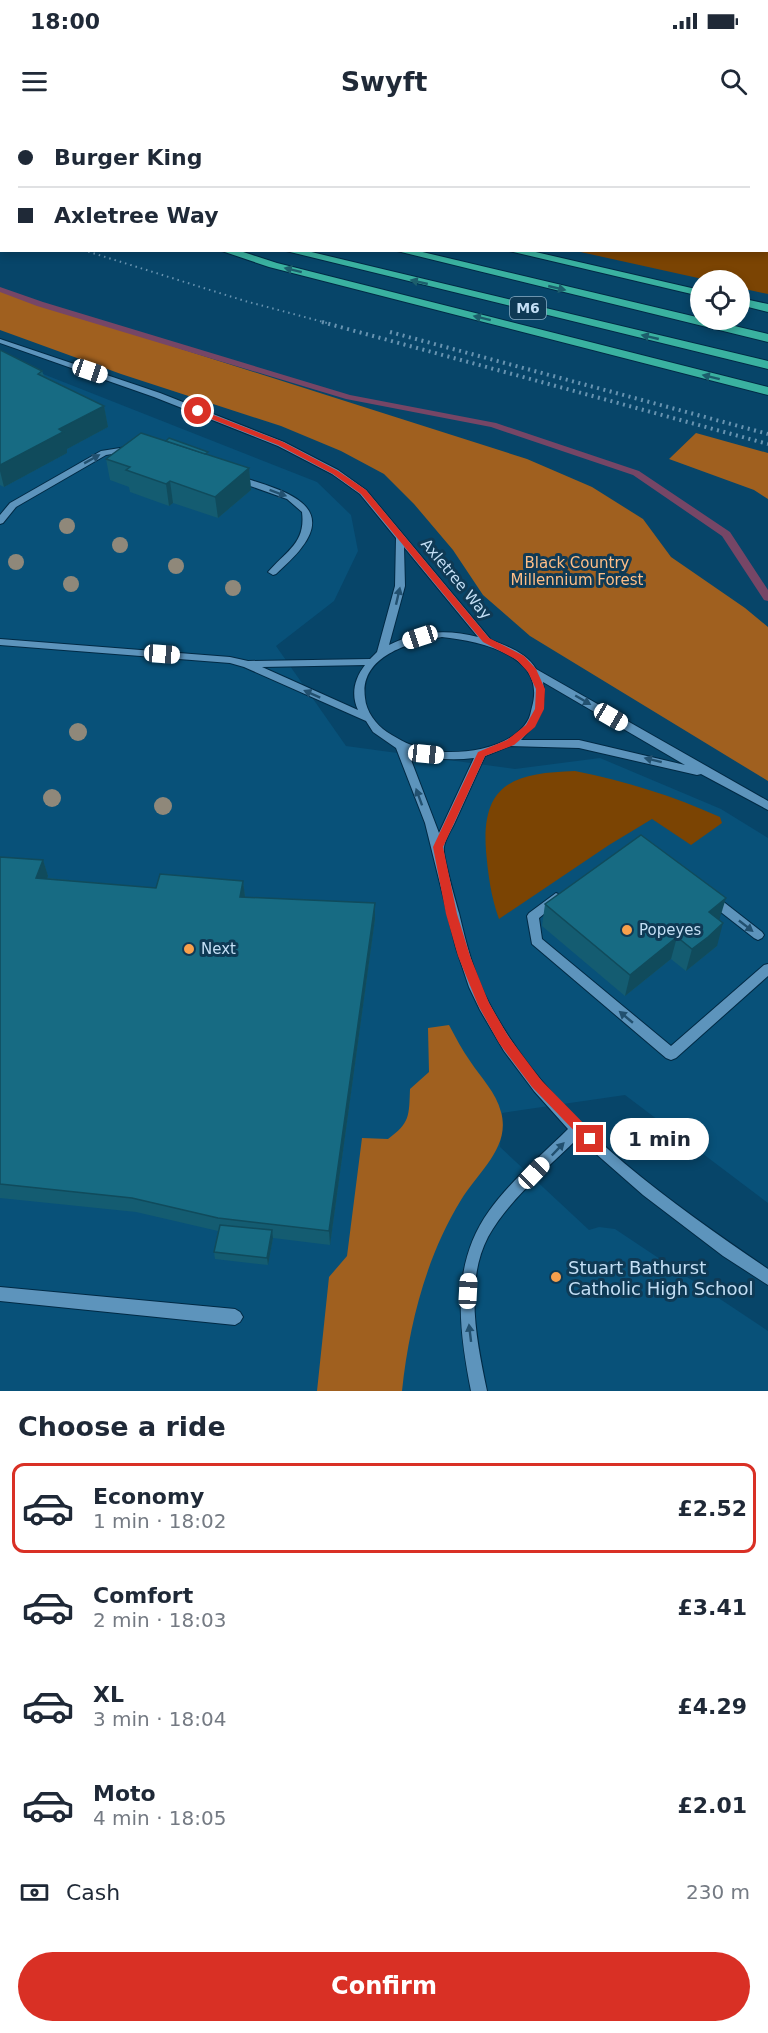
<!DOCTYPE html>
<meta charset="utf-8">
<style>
:root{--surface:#fff;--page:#f2f2f3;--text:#1f2937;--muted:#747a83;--line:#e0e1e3;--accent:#d93025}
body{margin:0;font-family:"DejaVu Sans",sans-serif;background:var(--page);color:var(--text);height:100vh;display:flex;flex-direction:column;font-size:22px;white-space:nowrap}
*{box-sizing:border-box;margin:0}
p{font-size:20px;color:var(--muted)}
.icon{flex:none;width:33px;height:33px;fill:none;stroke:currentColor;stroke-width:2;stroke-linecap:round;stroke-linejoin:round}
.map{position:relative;height:1271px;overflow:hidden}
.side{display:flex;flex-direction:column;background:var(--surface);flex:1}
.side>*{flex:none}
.top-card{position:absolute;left:0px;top:0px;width:768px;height:132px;box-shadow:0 3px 9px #0003;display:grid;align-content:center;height:132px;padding:0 18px;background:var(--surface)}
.controls{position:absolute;left:690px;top:150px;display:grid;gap:12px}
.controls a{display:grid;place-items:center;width:60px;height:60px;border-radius:50%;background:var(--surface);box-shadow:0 3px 9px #0003;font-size:30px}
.end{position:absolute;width:27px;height:27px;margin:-14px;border:8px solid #d93025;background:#fff;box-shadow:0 0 0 3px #fff}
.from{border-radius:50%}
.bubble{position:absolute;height:42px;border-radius:21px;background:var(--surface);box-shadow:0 3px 9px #0003;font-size:20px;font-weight:700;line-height:42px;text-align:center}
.car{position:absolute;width:18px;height:36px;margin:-18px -9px;border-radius:8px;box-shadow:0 0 4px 2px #0007;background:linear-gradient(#fff 24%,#345 0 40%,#fff 0 76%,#345 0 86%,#fff 0)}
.top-card b{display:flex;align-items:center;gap:21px;height:57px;font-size:22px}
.top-card b+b{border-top:2px solid var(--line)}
.top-card i{width:15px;height:15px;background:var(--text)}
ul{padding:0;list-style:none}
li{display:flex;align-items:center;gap:18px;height:90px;margin:0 12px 9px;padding:0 6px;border:3px solid transparent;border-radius:12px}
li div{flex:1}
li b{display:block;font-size:22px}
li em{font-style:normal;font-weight:700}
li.selected{border-color:var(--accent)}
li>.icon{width:54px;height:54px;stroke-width:1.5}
h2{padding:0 18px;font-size:27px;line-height:72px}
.pay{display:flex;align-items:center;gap:15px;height:66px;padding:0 18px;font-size:22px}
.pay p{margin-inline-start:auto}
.primary-button{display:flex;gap:12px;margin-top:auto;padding:12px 18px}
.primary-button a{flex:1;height:69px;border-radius:36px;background:var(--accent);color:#fff;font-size:24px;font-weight:700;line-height:69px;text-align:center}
.status{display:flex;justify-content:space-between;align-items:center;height:42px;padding:0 30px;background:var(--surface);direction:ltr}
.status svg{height:16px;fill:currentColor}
header{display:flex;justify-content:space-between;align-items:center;height:78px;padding:0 18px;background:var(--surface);font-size:27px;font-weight:700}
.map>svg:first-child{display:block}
.built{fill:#085179}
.green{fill:#7b4403}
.forest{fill:#a0601f}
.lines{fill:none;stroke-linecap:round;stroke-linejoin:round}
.stream{fill:#764666;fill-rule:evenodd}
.minor-casing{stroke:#002a45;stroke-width:2}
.highway-casing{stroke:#002a45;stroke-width:2}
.minor{fill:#5d94bc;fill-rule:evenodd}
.highway{fill:#3ab1a0;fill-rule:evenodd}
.rail-far1{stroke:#6793b0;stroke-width:2;stroke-dasharray:1.5 4;stroke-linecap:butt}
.rail{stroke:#6793b0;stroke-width:4;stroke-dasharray:2 4.5;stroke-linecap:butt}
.tree{fill:#8f887a}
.wall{fill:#145c71}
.shaded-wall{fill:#104b5c}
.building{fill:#176b83;stroke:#104b5c;stroke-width:1.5}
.oneway{fill:#1c5e6c}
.oneway2{fill:#22506f}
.route{fill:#d93025}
.poi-dot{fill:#f8a04c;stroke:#0f3a55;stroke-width:2}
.labels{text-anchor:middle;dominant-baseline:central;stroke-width:6;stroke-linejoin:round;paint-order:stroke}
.shield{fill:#0f3a55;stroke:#8eaec5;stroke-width:1.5}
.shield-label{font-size:14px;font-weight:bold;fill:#c4dff5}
.park-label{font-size:15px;fill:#febe87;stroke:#0f3a55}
.street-label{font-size:15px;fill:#c4dff5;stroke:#0f3a55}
.poi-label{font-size:15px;fill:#c4dff5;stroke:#0f3a55;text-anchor:start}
.near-poi-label{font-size:18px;fill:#c4dff5;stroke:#0f3a55;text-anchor:start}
</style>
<div class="status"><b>18:00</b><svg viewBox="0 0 49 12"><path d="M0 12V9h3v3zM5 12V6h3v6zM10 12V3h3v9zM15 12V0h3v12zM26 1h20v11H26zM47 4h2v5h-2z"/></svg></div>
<header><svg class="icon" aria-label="menu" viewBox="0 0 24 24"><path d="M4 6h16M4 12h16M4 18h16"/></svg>Swyft<svg class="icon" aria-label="search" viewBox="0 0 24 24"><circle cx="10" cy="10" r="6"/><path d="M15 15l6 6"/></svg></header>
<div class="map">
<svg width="768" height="1271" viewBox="0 0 768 1271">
<rect width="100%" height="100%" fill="#074569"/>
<path class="built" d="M0 237 317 362 351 395 358 431 334 481 276 526 346 626 515 649 600 638 721 689 768 718V1083L625 975 502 993 500 1027 589 1110 599 1107 615 1109 768 1211V1271H0Z"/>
<g class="green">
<path d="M7 0H768V174L740 168V160H707L576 131 766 130V2Z"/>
<path d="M575 651C626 661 673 676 720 697L722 703 691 725 652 699 609 725 499 799C491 777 488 754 486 731 481 663 514 653 575 651Z"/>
</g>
<g class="forest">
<path d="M0 169 40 184 527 339 592 367 643 399 671 437 745 488 768 507V661L530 516 483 475 453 430 414 384 384 354 341 331 281 306 121 254 0 210Z"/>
<path d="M696 313 768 333V379L754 370 669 339Z"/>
<path d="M449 905C456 918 462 930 470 941 481 958 496 972 501 992 511 1027 478 1052 461 1080 426 1137 409 1205 402 1271H317L329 1157 347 1136 362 1018 388 1019C410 1003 409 996 410 969L429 952 428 908Z"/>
</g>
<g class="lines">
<path class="stream" d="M0 167 43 182 350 275 496 303 639 351 730 412 768 470V481L764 480 722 416 633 355 491 307 346 279 37 186 0 172Z"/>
<defs>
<g id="minor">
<path d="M0 219 160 273 284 322 338 350 366 370 491 520C507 526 527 533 536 549L768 681V690L701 654 697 655 579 628 510 626 485 636C475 658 465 680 455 702 452 709 445 719 444 727 442 734 456 782 459 793 466 823 474 855 489 883 550 999 663 1077 768 1149V1165L723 1136 643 1075 578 1018C547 1049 510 1078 488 1117 464 1163 477 1223 487 1271H471C459 1209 450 1145 489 1091 511 1060 542 1035 568 1009L534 971 504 931 480 890 469 867 456 828 425 703 396 628 373 612 366 601 244 547 230 543 0 525V519L230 537 248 541 370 539 377 532 395 466 396 418 360 374 332 354 278 326 154 277 0 223ZM404 427 478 517C448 509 417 511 389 525L405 466ZM442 517C480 521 547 535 532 587 531 591 530 597 528 600 511 630 458 636 428 630 412 627 400 620 387 612 376 605 366 591 365 578 359 536 410 522 442 517ZM365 545C354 559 351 575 358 590L262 547ZM543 562 685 645 579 620H521C539 601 547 588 543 562ZM408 632C430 639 451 641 474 638L439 713Z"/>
<path d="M133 326H136V330L106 335 16 387 3 403 0 404V395L10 383 101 331Z"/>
<path d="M236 357H242C273 368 337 381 302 427 295 437 285 445 276 454L273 455 268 452C286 431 306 423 302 392L287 379 236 361Z"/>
<path d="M556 773 560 775 562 778 560 781 539 798 542 819 671 926 764 845 768 844V856L676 938 671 940 666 938 532 824 527 796 529 793Z"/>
<path d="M712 774 716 776 762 812 764 815 762 818 758 820 754 818 708 782 706 779 708 776Z"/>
<path d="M0 1167 235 1189 240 1192 243 1197 240 1202 235 1205 0 1181Z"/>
</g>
<g id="highway">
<rect x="0" y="22" width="2" height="6"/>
<path d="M0 50H2V57L0 56Z"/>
<path d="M219 130H237L277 143 768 267V275L269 147Z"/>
<path d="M282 130H303L768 241V249Z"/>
<path d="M393 130H414L768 214V222Z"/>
<path d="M505 130H527L700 170V176Z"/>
<path d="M740 178 768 184V192L740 185Z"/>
</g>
</defs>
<use href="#minor" class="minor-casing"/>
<use href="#highway" class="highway-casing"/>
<use href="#minor" class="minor"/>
<use href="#highway" class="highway"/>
<path class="rail-far1" d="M83 130 245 181 327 203"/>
<g class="rail">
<path d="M322 202 768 324"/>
<path d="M390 212 768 314"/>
</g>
</g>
<g class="tree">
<circle cx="67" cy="406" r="8"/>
<circle cx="120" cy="425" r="8"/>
<circle cx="16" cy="442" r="8"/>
<circle cx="176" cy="446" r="8"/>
<circle cx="71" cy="464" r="8"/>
<circle cx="233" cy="468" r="8"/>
<circle cx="78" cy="612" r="9"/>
<circle cx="52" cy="678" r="9"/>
<circle cx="163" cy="686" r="9"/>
</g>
<g class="wall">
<path d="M0 230 42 251 44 256 104 286 108 307 67 329V333L4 367 0 365Z"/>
<path d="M209 335 249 348 251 370 218 398 173 383 169 386 130 372 129 367 110 360 106 339Z"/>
<path d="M0 737 43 740 48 756 47 758 156 768 243 761 245 777 375 799 330 1125 273 1118 268 1145 215 1139 214 1132 218 1111 136 1092 0 1078Z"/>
<path d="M545 784 719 800 717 826 686 851 671 839 625 876 542 806Z"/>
</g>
<g class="shaded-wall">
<path d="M104 286 108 307 67 329V333L4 367 0 351V345L59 309Z"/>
<path d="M249 348 251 370 218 398 215 377Z"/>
<path d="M170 361 173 383 169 386 166 364Z"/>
<path d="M43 740 48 756 41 774 36 758Z"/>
<path d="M243 761 245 777H240Z"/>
<path d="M726 778 719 801 709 792Z"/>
<path d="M375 783V799L330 1125 329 1111Z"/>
<path d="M723 803 717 826 686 851 692 829Z"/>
<path d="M677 817 671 839 625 876 630 855Z"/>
<path d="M272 1110 273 1118 268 1145 267 1138Z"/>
</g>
<g class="building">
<path d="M0 230 42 251 38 254 104 286 59 309 63 312 0 345Z"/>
<path d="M141 313 249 348 215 377 170 361 166 364 126 350 130 347 106 339Z"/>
<path d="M169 318 208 332 205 334 166 321Z"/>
<path d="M641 715 726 778 709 792 723 803 708 817 692 829 677 817 630 855 545 784Z"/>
<path d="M0 737 43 740 36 758 156 768 160 754 243 761 240 777 375 783 329 1111 218 1098 132 1078 0 1064Z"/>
<path d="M220 1105 272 1110 267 1138 214 1132Z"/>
</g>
<defs><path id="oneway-solid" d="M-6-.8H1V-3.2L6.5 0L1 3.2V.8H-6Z" transform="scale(1.5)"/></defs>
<g class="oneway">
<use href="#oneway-solid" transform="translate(293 150) rotate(-166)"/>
<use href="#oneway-solid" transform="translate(419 162) rotate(-167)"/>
<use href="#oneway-solid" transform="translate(557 168) rotate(13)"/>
<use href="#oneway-solid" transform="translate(482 198) rotate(-166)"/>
<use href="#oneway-solid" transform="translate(650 217) rotate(-167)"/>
<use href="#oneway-solid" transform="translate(711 257) rotate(-166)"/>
</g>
<g class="oneway2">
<use href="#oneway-solid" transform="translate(92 339) rotate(-29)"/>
<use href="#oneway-solid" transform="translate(278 373) rotate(20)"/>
<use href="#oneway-solid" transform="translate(398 476) rotate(-77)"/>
<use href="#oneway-solid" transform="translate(312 574) rotate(-156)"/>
<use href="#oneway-solid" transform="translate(583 580) rotate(30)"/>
<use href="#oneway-solid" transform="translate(653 640) rotate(-166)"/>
<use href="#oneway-solid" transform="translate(419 677) rotate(-110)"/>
<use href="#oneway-solid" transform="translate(746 806) rotate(38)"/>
<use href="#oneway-solid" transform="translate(626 897) rotate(-140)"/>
<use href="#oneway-solid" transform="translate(558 1029) rotate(-46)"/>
<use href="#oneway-solid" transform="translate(470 1213) rotate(-97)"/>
</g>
<path class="route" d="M198 289 283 322 338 351 366 370 489 518 524 536 536 549 545 569 544 589 535 607 514 625 485 636 443 727 457 794 470 836 489 883 508 916 541 960 595 1015 596 1019 595 1023H586L532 967 499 923 478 885 458 836 446 794 433 727 478 632 507 620 526 605 535 589 536 569 528 552 517 540 483 522 361 374 333 354 278 325 196 293Z"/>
<g class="poi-dot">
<circle cx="627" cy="810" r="6"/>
<circle cx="189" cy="829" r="6"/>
<circle cx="556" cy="1157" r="6"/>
</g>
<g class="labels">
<rect class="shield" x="510" y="177" width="36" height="22" rx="4.5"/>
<g class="shield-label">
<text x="528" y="188">M6</text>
</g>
<g class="park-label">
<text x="577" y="443">Black Country<tspan x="577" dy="17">Millennium Forest</tspan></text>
</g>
<g class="street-label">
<text transform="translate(456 459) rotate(50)">Axletree Way</text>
</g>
<g class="poi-label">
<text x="639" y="810">Popeyes</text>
<text x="201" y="829">Next</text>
</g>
<g class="near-poi-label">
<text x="568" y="1147">Stuart Bathurst<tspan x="568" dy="21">Catholic High School</tspan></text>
</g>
</g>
</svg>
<div class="controls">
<a><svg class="icon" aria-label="locate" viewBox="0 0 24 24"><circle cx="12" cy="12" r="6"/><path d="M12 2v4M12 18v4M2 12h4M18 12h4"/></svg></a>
</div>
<i class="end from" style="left:198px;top:291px"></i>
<i class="end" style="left:590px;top:1019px"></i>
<div class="bubble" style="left:610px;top:998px;width:99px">1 min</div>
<i class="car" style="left:90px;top:251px;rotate:109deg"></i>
<i class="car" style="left:420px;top:517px;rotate:252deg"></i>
<i class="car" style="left:162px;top:534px;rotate:94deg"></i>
<i class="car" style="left:611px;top:597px;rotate:120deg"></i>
<i class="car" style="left:426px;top:634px;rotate:96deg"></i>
<i class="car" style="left:534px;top:1053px;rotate:44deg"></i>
<i class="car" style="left:468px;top:1171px;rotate:3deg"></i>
<div class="top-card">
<b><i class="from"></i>Burger King</b>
<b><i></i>Axletree Way</b>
</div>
</div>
<section class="side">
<h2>Choose a ride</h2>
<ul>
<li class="selected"><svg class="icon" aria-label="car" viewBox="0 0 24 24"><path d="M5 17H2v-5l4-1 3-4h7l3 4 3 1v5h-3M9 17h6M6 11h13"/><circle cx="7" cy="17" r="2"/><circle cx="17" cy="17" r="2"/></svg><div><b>Economy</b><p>1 min · 18:02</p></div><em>£2.52</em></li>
<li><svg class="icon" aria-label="car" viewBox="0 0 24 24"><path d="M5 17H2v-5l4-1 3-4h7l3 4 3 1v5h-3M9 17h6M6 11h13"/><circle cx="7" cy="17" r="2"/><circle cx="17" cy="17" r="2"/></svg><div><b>Comfort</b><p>2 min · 18:03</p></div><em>£3.41</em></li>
<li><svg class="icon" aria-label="car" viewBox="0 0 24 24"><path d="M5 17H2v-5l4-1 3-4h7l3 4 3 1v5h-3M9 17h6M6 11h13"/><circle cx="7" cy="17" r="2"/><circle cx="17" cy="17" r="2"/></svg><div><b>XL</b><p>3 min · 18:04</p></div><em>£4.29</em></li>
<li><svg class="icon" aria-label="car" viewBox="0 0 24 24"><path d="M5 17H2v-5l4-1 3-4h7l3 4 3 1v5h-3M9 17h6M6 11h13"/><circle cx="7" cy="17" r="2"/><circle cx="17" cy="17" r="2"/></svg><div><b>Moto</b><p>4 min · 18:05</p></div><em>£2.01</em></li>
</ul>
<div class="pay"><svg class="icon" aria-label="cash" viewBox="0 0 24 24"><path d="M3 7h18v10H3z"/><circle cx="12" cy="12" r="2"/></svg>Cash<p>230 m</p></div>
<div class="primary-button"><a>Confirm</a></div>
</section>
